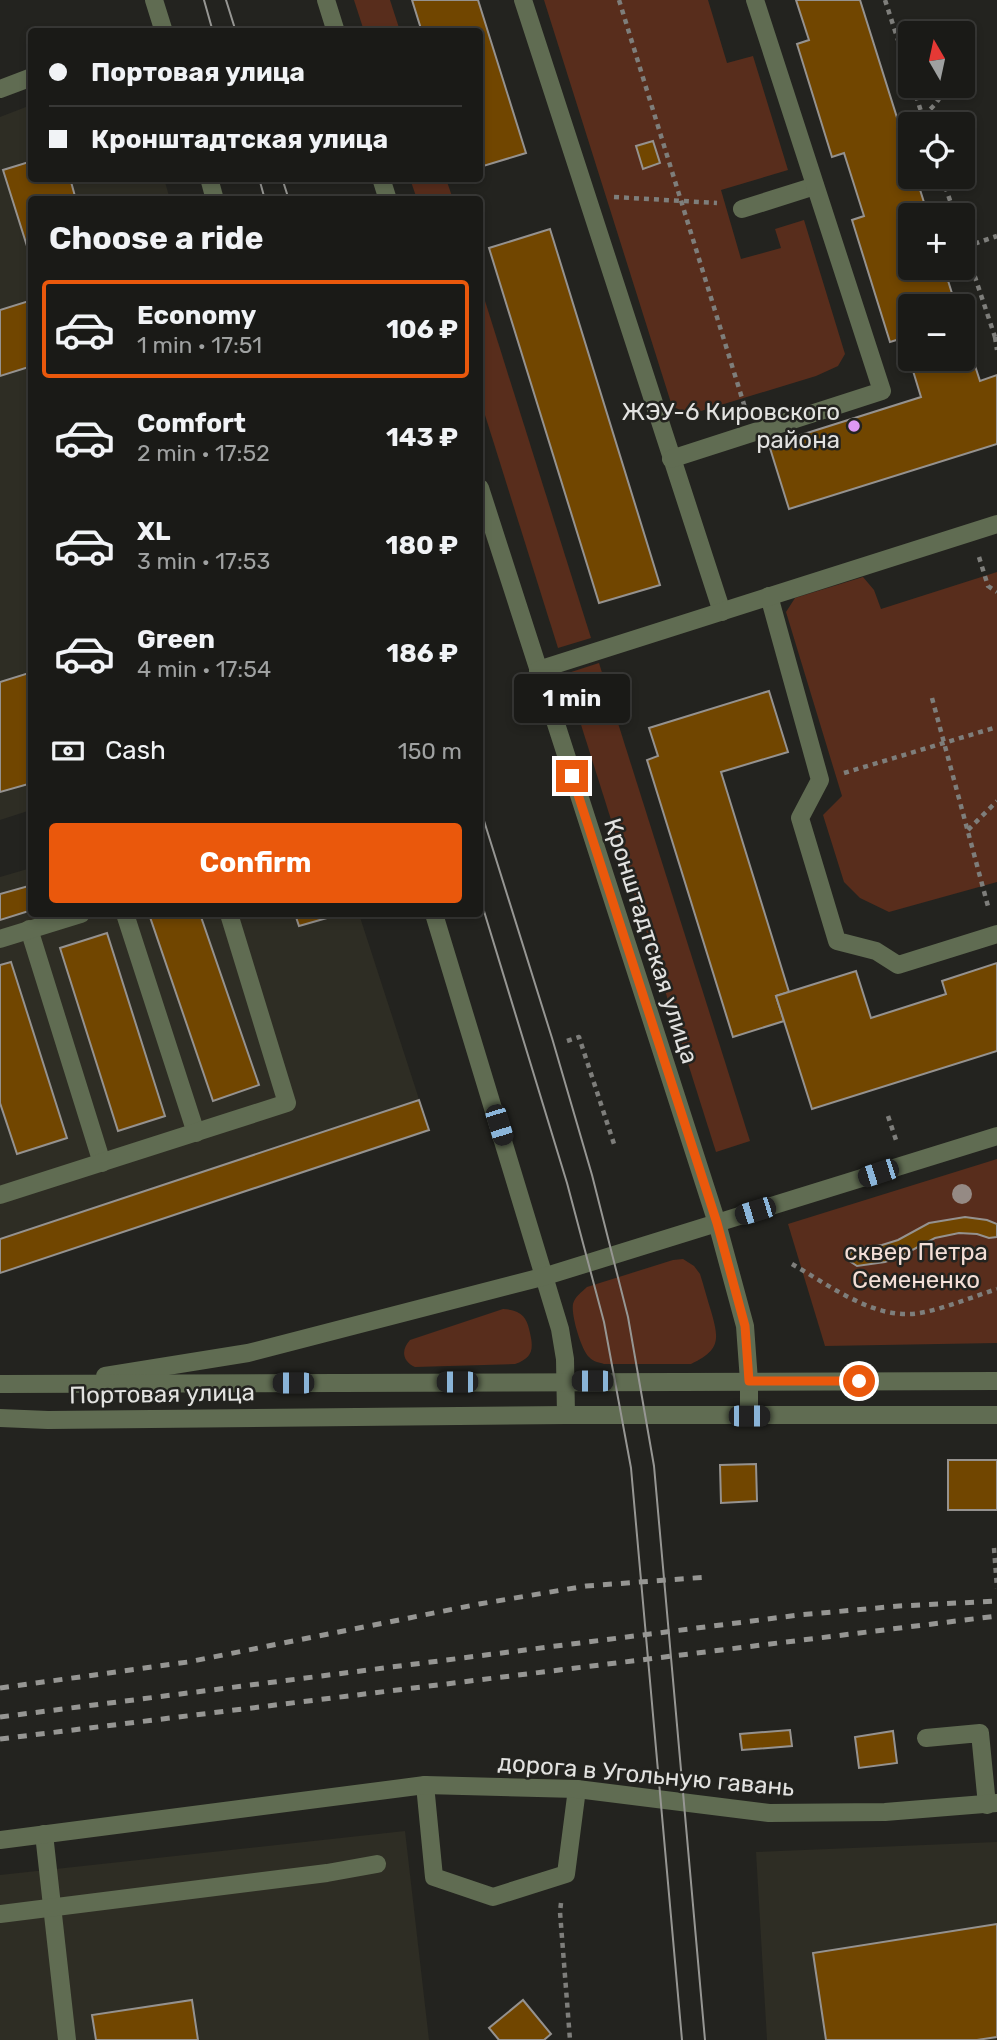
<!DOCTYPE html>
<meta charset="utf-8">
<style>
:root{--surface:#1a1a17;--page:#272724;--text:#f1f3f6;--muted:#9fa1a1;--line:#383836;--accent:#ea580c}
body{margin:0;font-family:Rubik,sans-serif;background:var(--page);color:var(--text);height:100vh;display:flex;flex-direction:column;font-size:26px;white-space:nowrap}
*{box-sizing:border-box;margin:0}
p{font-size:23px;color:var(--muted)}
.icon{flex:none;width:38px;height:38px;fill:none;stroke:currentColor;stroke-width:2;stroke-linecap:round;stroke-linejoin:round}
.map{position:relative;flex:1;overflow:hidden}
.drawer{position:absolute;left:28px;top:196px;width:455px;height:721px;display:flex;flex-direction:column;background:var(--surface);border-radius:7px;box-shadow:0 4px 10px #0003,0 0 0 2px var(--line)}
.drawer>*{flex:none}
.guide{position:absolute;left:28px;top:28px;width:455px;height:154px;border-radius:7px;box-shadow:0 4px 10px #0003,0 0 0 2px var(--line);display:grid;align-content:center;height:154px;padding:0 21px;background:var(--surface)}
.needle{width:46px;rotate:351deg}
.buttons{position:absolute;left:898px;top:21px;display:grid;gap:14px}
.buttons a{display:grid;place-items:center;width:77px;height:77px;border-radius:7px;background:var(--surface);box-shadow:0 4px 10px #0003,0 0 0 2px var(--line);font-size:35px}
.end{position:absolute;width:32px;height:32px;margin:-16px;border:9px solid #ea580c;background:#fff;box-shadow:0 0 0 4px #fff}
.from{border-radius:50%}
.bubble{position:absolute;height:49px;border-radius:7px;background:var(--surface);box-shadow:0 4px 10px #0003,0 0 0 2px var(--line);font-size:23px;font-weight:700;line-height:49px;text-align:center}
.car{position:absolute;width:21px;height:42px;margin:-21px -10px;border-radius:9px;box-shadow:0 0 5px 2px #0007;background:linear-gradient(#222 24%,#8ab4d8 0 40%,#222 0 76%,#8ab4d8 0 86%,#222 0)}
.guide b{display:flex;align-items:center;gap:24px;height:66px;font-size:26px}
.guide b+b{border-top:2px solid var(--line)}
.guide i{width:18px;height:18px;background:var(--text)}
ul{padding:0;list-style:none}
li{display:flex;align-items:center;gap:21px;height:98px;margin:0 14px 10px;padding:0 7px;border:4px solid transparent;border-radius:7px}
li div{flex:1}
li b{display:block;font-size:26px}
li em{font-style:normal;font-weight:700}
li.on{border-color:var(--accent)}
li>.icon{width:63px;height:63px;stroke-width:1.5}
h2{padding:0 21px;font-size:32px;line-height:84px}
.pay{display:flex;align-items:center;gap:18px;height:77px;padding:0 21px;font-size:26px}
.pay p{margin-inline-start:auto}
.button{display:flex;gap:14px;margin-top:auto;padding:14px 21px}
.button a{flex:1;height:80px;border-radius:7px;background:var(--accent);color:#fff;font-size:28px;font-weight:700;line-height:80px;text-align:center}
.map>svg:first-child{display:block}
.built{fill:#2e2d24}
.green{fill:#582d1c}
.building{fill:#714600;stroke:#95928f;stroke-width:2}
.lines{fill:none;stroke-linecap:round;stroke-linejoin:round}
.path{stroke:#7e7e7b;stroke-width:4.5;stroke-dasharray:5 5;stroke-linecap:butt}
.minor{stroke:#606c52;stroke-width:18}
.tram{stroke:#969693;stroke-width:2}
.rail{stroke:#969693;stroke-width:5;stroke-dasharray:9 9;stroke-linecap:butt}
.tree{fill:#958a84}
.route{stroke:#ea580c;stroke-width:9}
.poi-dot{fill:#dd99f3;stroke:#23231f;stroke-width:2.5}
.labels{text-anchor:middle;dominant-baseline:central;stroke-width:5;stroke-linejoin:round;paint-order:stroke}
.poi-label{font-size:24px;fill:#e2e2e0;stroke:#23231f;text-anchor:end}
.street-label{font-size:24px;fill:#e2e2e0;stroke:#23231f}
.park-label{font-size:24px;fill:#f3ded6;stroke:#23231f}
</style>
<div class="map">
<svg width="997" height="2040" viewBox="0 0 997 2040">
<rect width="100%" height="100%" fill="#23231f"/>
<g class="built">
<path d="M31 105 32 178 164 179 170 199 32 200 31 810 0 820V117Z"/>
<path d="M31 868 32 914H359L429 1130 0 1272V877Z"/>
<path d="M405 1831 429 2040H0V1875Z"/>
<path d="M997 1842V2040H767L756 1852Z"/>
</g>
<g class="green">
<path d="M354 0H390L400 31H364Z"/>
<path d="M544 0H708L727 63 753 56 788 170 721 190 741 259 781 248 775 229 804 220 845 354 838 366 816 376 701 411 686 413 672 406Z"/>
<path d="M410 179H446L453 199H417Z"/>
<path d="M480 285 591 638 558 648 480 399Z"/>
<path d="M997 572V882L889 912 860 898 844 882 823 815 842 796 786 612 795 598 863 577 874 590 881 609Z"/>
<path d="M599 663 750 1141 716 1152 565 674Z"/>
<path d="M997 1159V1343L825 1346 788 1224Z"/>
<path d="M683 1259 694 1266 700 1274C704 1286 707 1299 711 1311 719 1339 721 1350 691 1364H604C598 1362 594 1362 589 1357 581 1349 571 1315 573 1304 575 1296 582 1292 587 1287L673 1260Z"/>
<path d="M503 1309C521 1310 527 1317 530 1333 534 1350 532 1358 515 1364L415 1367C402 1361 401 1350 410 1340Z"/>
</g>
<g class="building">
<path d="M412 0H478L526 153 480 167V32H422Z"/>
<path d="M796 0H860L910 159V177H916L928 215H910V268H944L956 306H910V359H962V326L980 381 997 375V444L789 509 769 445 921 397 903 338 890 342 852 220 864 216 844 153 832 157 797 44 809 40Z"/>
<path d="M653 141 660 163 643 169 636 146Z"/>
<path d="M32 161V178H70L76 200H32V262L3 170Z"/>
<path d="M550 229 660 585 599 603 489 248Z"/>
<path d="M32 300V366L0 376V310Z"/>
<path d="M32 672V783L0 792V682Z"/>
<path d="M769 691 788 752 721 772 789 992 776 996 784 1021 733 1037 647 760 658 756 649 728Z"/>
<path d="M32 885V910L0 920V894Z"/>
<path d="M158 914H200L259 1085 213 1101 150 917Z"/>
<path d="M295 914H341L299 926Z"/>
<path d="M107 933 165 1116 118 1131 60 948Z"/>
<path d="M11 962 67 1138 17 1154 0 1103V965Z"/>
<path d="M997 963V1051L812 1109 776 996 856 971 871 1018 946 994 942 981Z"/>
<path d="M419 1100 429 1130 0 1273V1239Z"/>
<path d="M965 1217 987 1220 997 1224V1237L989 1238 977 1234 959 1233 935 1238 901 1256 885 1262 857 1266 848 1260 847 1258 852 1250 882 1245 898 1240 929 1223Z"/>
<rect x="948" y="1460" width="49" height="50"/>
<path d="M756 1464 757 1501 721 1503 720 1465Z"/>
<path d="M790 1730 792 1746 742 1750 740 1734Z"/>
<path d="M893 1731 897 1763 859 1768 855 1737Z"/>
<path d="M997 1924V2037L977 2040H826L813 1953Z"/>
<path d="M192 2000 198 2040H96L92 2015Z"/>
<path d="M523 2000 551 2034 544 2040H499L489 2028Z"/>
</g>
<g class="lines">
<g class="path">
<path d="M619 0 746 411"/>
<path d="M885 0 910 77"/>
<path d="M898 39 910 41"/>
<path d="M913 86 925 124"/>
<path d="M923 116C933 107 941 100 944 86"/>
<path d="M942 177 955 215"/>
<path d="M614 197 717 203"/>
<path d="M962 238 995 337 997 336"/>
<path d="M965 247 997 236"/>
<path d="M995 337 997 350"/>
<path d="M979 557 988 586 997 592"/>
<path d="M932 698 989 910"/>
<path d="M844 773 997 727"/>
<path d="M968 830 997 801"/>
<path d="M567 1041 579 1037 614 1144"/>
<path d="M888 1116 896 1140"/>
<path d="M792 1264C829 1285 875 1321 920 1313 946 1308 972 1297 997 1289"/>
<path d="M994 1548 997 1588"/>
<path d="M561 1903 560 1912 570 2040"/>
</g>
<g class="minor">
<path d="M154 0 164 32"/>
<path d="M326 0 336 32"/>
<path d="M523 0 722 612"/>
<path d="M0 89 32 77"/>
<path d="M209 178 215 200"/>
<path d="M381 178 388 200"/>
<path d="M742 209 815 186"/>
<path d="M671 459 882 391 755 0"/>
<path d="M480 488 717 1223 745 1326 749 1381V1416"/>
<path d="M769 596 820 780 800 818 837 941 876 951 898 965 997 934"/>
<path d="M538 670 997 524"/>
<path d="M125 914 196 1133"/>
<path d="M434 914 560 1329 565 1359 566 1415"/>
<path d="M29 929 102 1163"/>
<path d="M0 939 81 914"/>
<path d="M0 1195 287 1103 229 914"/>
<path d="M105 1376 248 1353 546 1276 997 1136"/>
<path d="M0 1384 997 1381"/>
<path d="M0 1418 48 1420 566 1415H997"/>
<path d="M926 1738 980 1733 987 1805"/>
<path d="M425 1785 434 1877 493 1897 566 1874 577 1789"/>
<path d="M44 1834 67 2040"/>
<path d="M0 1840 425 1785 577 1789 769 1813 885 1812 997 1803"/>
<path d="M0 1914 327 1873 377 1864"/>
</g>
<g class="tram">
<path d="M204 0 213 32"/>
<path d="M226 0 236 32"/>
<path d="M259 178 265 200"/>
<path d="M282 178 289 200"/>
<path d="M480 808 552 1038 592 1175 628 1317 654 1466 705 2040"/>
<path d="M480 898 567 1183 604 1322 631 1468 682 2040"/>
</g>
<g class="rail">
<path d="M0 1688 188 1662 479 1604 586 1586 708 1577"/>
<path d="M0 1717 799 1615 899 1606 997 1601"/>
<path d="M0 1739 997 1616"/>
</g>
</g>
<circle class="tree" cx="962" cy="1194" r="10"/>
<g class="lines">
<path class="route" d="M572 776 717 1223 745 1326 749 1381H859"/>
</g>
<circle class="poi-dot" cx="854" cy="426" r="7"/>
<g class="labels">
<g class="poi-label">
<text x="840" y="412">ЖЭУ-6 Кировского<tspan x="840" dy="28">района</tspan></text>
</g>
<g class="street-label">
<text transform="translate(651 941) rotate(72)">Кронштадтская улица</text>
<text transform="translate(162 1394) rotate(-1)">Портовая улица</text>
<text transform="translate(646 1775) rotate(5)">дорога в Угольную гавань</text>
</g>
<g class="park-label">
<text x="916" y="1252">сквер Петра<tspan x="916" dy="28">Семененко</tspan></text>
</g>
</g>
</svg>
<div class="buttons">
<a><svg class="needle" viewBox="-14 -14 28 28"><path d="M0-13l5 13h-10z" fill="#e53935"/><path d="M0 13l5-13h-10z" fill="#9fa1a1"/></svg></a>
<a><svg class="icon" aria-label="locate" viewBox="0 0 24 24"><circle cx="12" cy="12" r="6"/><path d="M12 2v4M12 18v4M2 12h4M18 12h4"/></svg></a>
<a>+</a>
<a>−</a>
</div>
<i class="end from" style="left:859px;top:1381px"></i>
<i class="end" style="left:572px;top:776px"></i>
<div class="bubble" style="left:514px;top:674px;width:116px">1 min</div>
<i class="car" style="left:499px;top:1125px;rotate:163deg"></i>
<i class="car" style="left:878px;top:1173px;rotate:252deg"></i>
<i class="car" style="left:755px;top:1211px;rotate:253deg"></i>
<i class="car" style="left:592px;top:1381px;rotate:270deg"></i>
<i class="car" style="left:457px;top:1382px;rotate:270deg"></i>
<i class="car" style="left:293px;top:1383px;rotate:270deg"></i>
<i class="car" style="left:749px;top:1416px;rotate:90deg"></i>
<div class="guide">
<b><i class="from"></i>Портовая улица</b>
<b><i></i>Кронштадтская улица</b>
</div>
<section class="drawer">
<h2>Choose a ride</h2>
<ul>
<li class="on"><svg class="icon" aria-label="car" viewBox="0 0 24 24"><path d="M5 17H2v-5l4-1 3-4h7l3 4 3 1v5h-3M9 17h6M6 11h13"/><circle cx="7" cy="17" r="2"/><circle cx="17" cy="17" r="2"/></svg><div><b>Economy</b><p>1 min · 17:51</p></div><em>106 ₽</em></li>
<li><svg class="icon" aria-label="car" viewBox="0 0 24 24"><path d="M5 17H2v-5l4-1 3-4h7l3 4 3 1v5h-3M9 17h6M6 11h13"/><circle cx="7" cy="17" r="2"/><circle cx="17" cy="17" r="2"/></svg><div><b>Comfort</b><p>2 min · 17:52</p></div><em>143 ₽</em></li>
<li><svg class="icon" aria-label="car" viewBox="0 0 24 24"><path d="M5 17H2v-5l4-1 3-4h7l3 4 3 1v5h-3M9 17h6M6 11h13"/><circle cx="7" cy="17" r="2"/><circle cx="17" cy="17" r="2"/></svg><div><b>XL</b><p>3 min · 17:53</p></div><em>180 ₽</em></li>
<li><svg class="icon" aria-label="car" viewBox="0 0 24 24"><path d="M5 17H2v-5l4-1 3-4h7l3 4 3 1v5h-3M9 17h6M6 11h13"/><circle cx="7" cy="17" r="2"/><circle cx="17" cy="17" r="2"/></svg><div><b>Green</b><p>4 min · 17:54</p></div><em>186 ₽</em></li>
</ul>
<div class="pay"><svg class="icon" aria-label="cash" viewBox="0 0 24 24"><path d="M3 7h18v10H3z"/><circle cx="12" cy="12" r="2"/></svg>Cash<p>150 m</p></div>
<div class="button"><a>Confirm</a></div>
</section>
</div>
